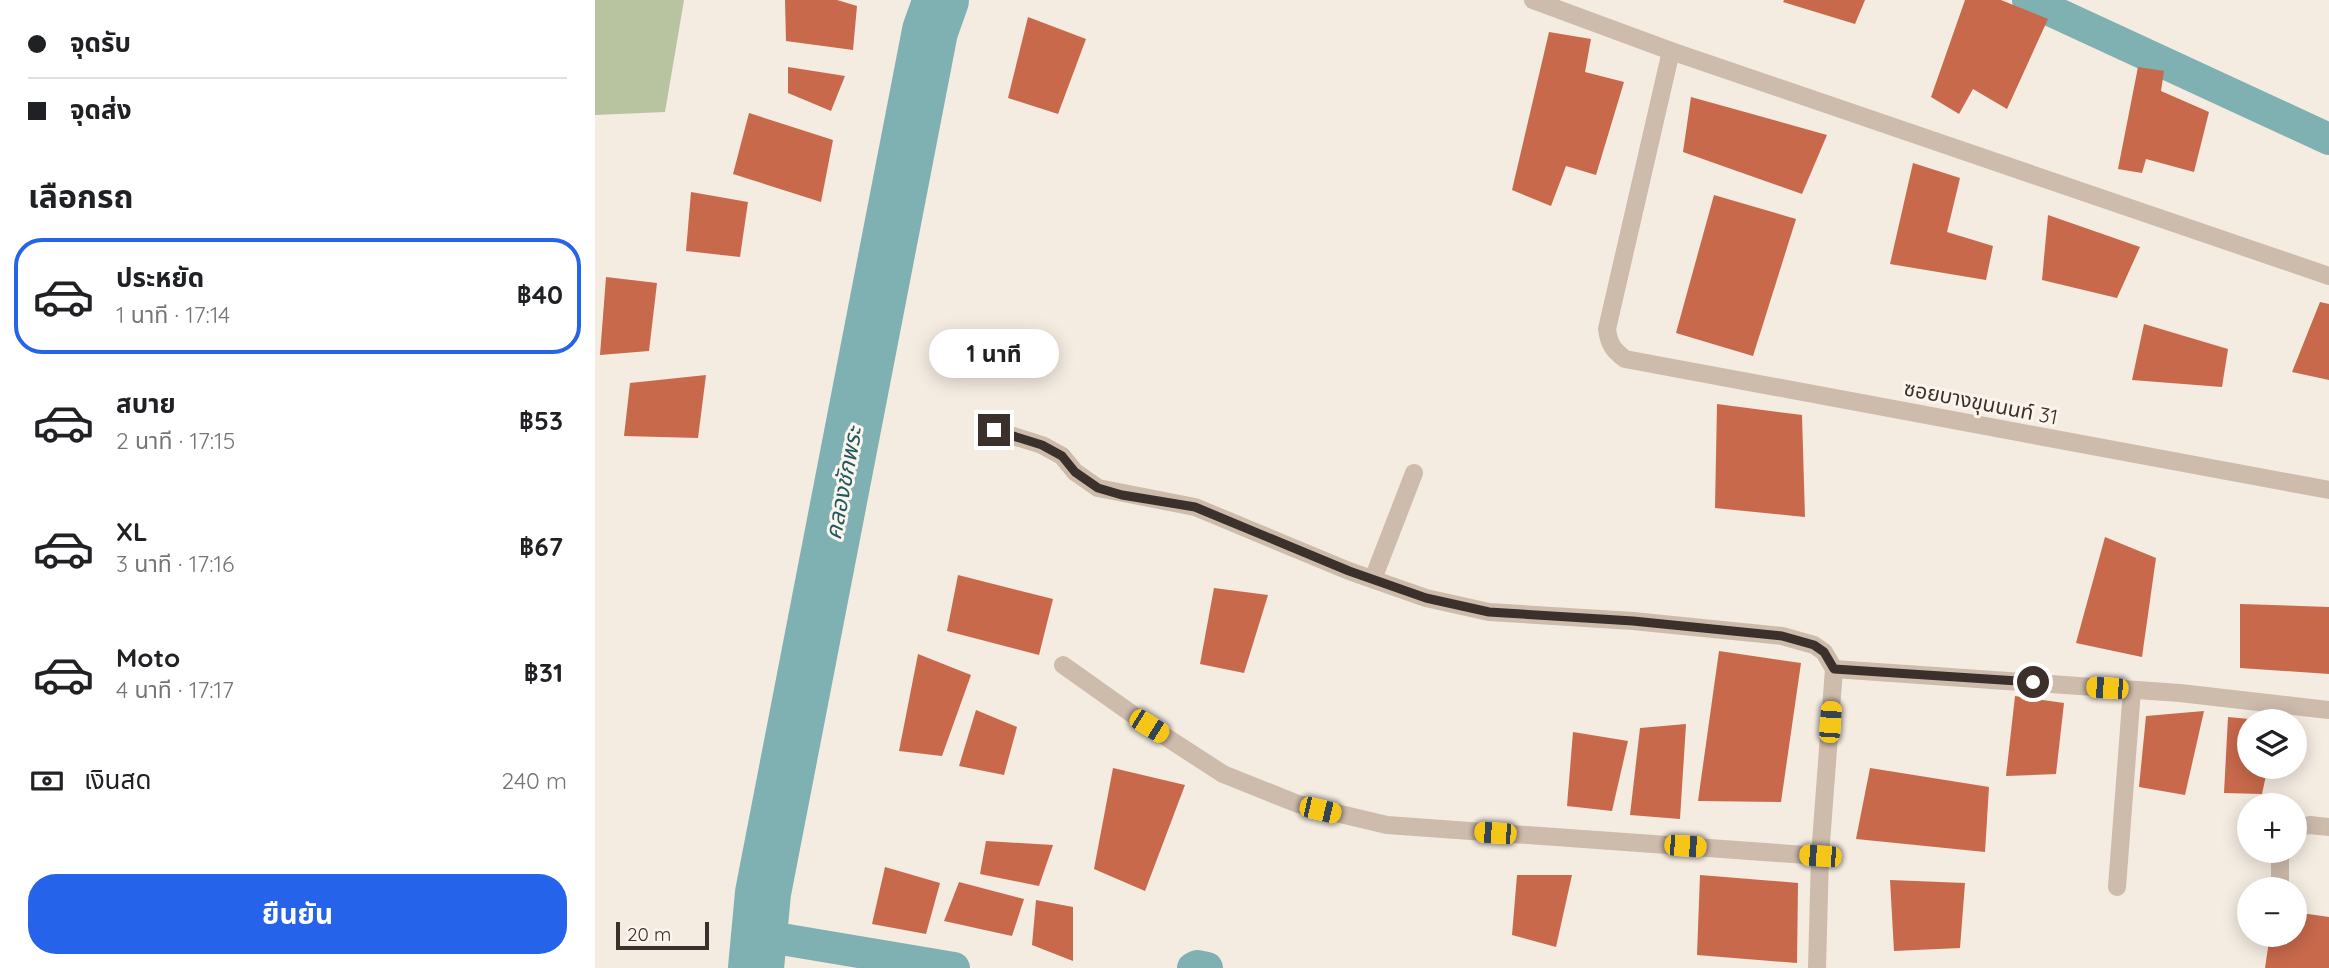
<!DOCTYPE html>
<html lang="th">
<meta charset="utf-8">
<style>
:root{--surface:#fff;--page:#f2f2f2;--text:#202124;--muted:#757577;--line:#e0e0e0;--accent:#2563eb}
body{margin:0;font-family:Quicksand,"Noto Sans Thai",sans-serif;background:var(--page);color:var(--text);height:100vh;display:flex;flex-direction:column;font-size:26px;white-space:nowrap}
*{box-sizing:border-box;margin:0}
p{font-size:23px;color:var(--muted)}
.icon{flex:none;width:38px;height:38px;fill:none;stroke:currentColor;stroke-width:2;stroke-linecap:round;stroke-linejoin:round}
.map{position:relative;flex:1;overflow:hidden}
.details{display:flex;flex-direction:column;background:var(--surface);width:595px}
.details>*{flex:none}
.top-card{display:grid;align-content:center;height:154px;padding:0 28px;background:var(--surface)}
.controls{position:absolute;left:1642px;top:709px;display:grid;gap:14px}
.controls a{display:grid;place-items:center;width:70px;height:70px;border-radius:50%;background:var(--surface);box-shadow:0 4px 18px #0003;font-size:35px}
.scale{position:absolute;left:21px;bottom:18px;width:93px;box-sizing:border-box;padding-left:7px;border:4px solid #3b302b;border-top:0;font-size:19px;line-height:24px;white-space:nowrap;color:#3b302b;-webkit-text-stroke:5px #fbf5ee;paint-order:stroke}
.end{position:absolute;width:32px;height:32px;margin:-16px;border:9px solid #3b302b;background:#fff;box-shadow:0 0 0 4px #fff}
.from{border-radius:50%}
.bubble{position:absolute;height:49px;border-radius:24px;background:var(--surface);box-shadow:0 4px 18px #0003;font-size:23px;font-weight:700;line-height:49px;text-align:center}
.car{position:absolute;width:21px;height:42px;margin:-21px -10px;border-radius:9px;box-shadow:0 0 5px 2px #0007;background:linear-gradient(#f5c518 24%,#345 0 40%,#f5c518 0 76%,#345 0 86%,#f5c518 0)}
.top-card b{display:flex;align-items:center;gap:24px;height:66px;font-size:26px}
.top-card b+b{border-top:2px solid var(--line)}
.top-card i{width:18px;height:18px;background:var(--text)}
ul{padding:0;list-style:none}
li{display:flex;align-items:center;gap:21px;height:116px;margin:0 14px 10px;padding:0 14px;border:4px solid transparent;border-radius:28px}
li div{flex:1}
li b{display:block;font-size:26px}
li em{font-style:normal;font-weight:700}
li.active{border-color:var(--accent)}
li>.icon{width:63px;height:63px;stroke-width:1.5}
h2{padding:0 28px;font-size:32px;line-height:84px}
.pay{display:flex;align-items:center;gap:18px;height:77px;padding:0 28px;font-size:26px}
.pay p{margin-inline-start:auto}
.action{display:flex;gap:14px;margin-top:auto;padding:14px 28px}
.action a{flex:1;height:80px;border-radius:28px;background:var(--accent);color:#fff;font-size:28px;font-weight:700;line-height:80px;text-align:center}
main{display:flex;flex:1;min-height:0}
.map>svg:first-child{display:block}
.green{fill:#b8c4a0}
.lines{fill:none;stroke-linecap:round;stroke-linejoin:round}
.canal{stroke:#7fb0b2;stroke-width:32}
.river{stroke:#7fb0b2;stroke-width:56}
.building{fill:#c8694b}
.lane{stroke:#cdbbac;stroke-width:18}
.street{stroke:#cdbbac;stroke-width:18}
.route{stroke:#3b302b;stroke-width:9}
.labels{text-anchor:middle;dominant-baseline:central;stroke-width:6;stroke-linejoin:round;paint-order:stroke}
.street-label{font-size:21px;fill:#3b302b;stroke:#fbf5ee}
.water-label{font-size:23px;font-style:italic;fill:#1f5a5e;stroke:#fbf5ee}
</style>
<main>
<section class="details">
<div class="top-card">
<b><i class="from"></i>จุดรับ</b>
<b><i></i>จุดส่ง</b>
</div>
<h2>เลือกรถ</h2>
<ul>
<li class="active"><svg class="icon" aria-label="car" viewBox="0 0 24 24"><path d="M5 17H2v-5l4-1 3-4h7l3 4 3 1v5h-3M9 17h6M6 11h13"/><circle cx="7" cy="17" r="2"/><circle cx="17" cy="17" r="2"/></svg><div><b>ประหยัด</b><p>1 นาที · 17:14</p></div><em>฿40</em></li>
<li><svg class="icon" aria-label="car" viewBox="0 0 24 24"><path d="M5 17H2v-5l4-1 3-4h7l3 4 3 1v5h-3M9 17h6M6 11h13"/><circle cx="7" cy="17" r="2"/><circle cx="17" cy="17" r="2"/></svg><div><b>สบาย</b><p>2 นาที · 17:15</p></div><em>฿53</em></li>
<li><svg class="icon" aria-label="car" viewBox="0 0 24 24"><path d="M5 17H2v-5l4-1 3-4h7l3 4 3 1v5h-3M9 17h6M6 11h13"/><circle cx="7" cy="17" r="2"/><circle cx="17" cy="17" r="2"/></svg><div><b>XL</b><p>3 นาที · 17:16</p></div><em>฿67</em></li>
<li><svg class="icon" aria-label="car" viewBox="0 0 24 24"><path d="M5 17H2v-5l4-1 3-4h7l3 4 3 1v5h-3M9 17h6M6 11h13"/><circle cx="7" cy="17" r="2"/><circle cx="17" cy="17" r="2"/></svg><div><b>Moto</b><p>4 นาที · 17:17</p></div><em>฿31</em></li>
</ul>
<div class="pay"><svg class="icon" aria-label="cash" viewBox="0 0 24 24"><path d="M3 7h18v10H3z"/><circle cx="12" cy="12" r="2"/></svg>เงินสด<p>240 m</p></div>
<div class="action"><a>ยืนยัน</a></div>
</section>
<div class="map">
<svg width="1734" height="968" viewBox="0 0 1734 968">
<rect width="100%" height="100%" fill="#f4ebe1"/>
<path class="green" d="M0 0H89L70 112 0 115Z"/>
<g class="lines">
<g class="canal">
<path d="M1433 0 1734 139"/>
<path d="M163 935 359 968"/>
<path d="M598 968 602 966 612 968"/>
</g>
<path class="river" d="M161 968 168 893 335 31 346 0"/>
</g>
<g class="building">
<path d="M190 0H242L262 6 258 50 191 41Z"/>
<path d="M1189 0H1270L1260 24 1188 2Z"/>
<path d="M1370 0H1406L1453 19 1412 109 1378 89 1364 114 1336 97Z"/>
<path d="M433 17 491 39 463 114 413 98Z"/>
<path d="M954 32 996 39 990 72 1029 82 1001 175 971 166 956 206 917 190Z"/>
<path d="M193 67 250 76 236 111 193 93Z"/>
<path d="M1543 67 1569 71 1566 91 1614 112 1599 172 1551 159 1547 173 1523 169Z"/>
<path d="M1096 97 1232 135 1207 194 1088 152Z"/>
<path d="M154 113 238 140 226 202 138 174Z"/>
<path d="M1318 163 1365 178 1352 232 1398 246 1391 280 1295 264Z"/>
<path d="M96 192 153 202 145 257 91 251Z"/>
<path d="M1119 195 1201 219 1158 356 1081 333Z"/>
<path d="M1453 215 1545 247 1522 298 1447 280Z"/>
<path d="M11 277 62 283 54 351 5 355Z"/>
<path d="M1725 302 1734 304V380L1697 372Z"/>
<path d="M1549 324 1633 349 1627 387 1537 380Z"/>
<path d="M111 375 103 438 29 436 35 383Z"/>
<path d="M1122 404 1207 415 1210 517 1120 508Z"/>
<path d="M1510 537 1561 558 1547 657 1481 643Z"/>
<path d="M363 575 458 599 444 655 352 631Z"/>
<path d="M619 588 673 595 649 673 605 664Z"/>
<path d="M1645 604 1734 607V674L1645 668Z"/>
<path d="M1124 651 1206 663 1186 802 1103 801Z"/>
<path d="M323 654 376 675 347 756 304 751Z"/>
<path d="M1420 696 1469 703 1461 774 1411 776Z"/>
<path d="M381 710 422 727 409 775 364 766Z"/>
<path d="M1609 711 1590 795 1544 787 1551 716Z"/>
<path d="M1633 717 1654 719V766H1673L1667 794 1629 793Z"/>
<path d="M1091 724 1085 819 1035 815 1045 728Z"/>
<path d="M978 732 1033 741 1017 811 972 806Z"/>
<path d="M518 768 590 785 550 891 499 869Z"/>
<path d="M1275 768 1394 787 1390 852 1261 839Z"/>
<path d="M391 841 458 845 444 886 385 874Z"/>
<path d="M290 867 345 883 331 934 277 924Z"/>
<path d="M922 875H977L961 947 917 935Z"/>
<path d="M1105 875 1203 883 1202 963 1102 955Z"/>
<path d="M1295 880 1370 883 1365 948 1299 951Z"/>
<path d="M364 882 429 899 417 936 349 921Z"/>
<path d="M441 900 478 907V961L437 945Z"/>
<path d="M1699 912 1734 917V968H1670L1675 934H1699Z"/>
</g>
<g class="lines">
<path class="lane" d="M778 579 819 473"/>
<g class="street">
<path d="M938 0 1076 51 1734 276"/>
<path d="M1076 51 1012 329C1014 344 1018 350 1030 359L1734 490"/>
<path d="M399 430 447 445 467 456 480 472 503 488 600 507 754 571 831 598 894 612 1038 621 1187 636 1219 645 1229 652 1239 669 1225 856 1222 968"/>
<path d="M468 665 554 726 628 774 703 804 792 825 1225 856"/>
<path d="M1239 669 1585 693 1734 710"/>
<path d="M1699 828 1715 825 1734 827"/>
<path d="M1685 885V850"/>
<path d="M1522 887 1537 690"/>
</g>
</g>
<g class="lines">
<path class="route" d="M399 430 447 445 467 456 480 472 503 488 527 495 600 507 754 571 831 598 894 612 1038 621 1187 636 1219 645 1229 652 1239 669 1438 682"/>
</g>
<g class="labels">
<g class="street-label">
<text transform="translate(1386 402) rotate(11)">ซอยบางขุนนนท์ 31</text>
</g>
<g class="water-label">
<text transform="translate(248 483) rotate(-79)">คลองชักพระ</text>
</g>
</g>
</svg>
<div class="controls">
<a><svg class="icon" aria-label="layers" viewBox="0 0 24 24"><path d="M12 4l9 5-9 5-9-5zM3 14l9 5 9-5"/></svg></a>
<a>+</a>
<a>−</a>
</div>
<div class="scale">20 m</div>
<i class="end from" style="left:1438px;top:682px"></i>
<i class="end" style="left:399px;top:430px"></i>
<div class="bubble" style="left:334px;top:329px;width:130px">1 นาที</div>
<i class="car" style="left:1512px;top:688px;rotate:274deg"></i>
<i class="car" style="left:1235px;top:722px;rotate:4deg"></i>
<i class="car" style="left:554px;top:726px;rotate:122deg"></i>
<i class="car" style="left:725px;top:810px;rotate:103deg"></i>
<i class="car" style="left:900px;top:833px;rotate:274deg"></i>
<i class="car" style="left:1090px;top:846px;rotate:94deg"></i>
<i class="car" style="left:1225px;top:856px;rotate:274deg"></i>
</div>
</main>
